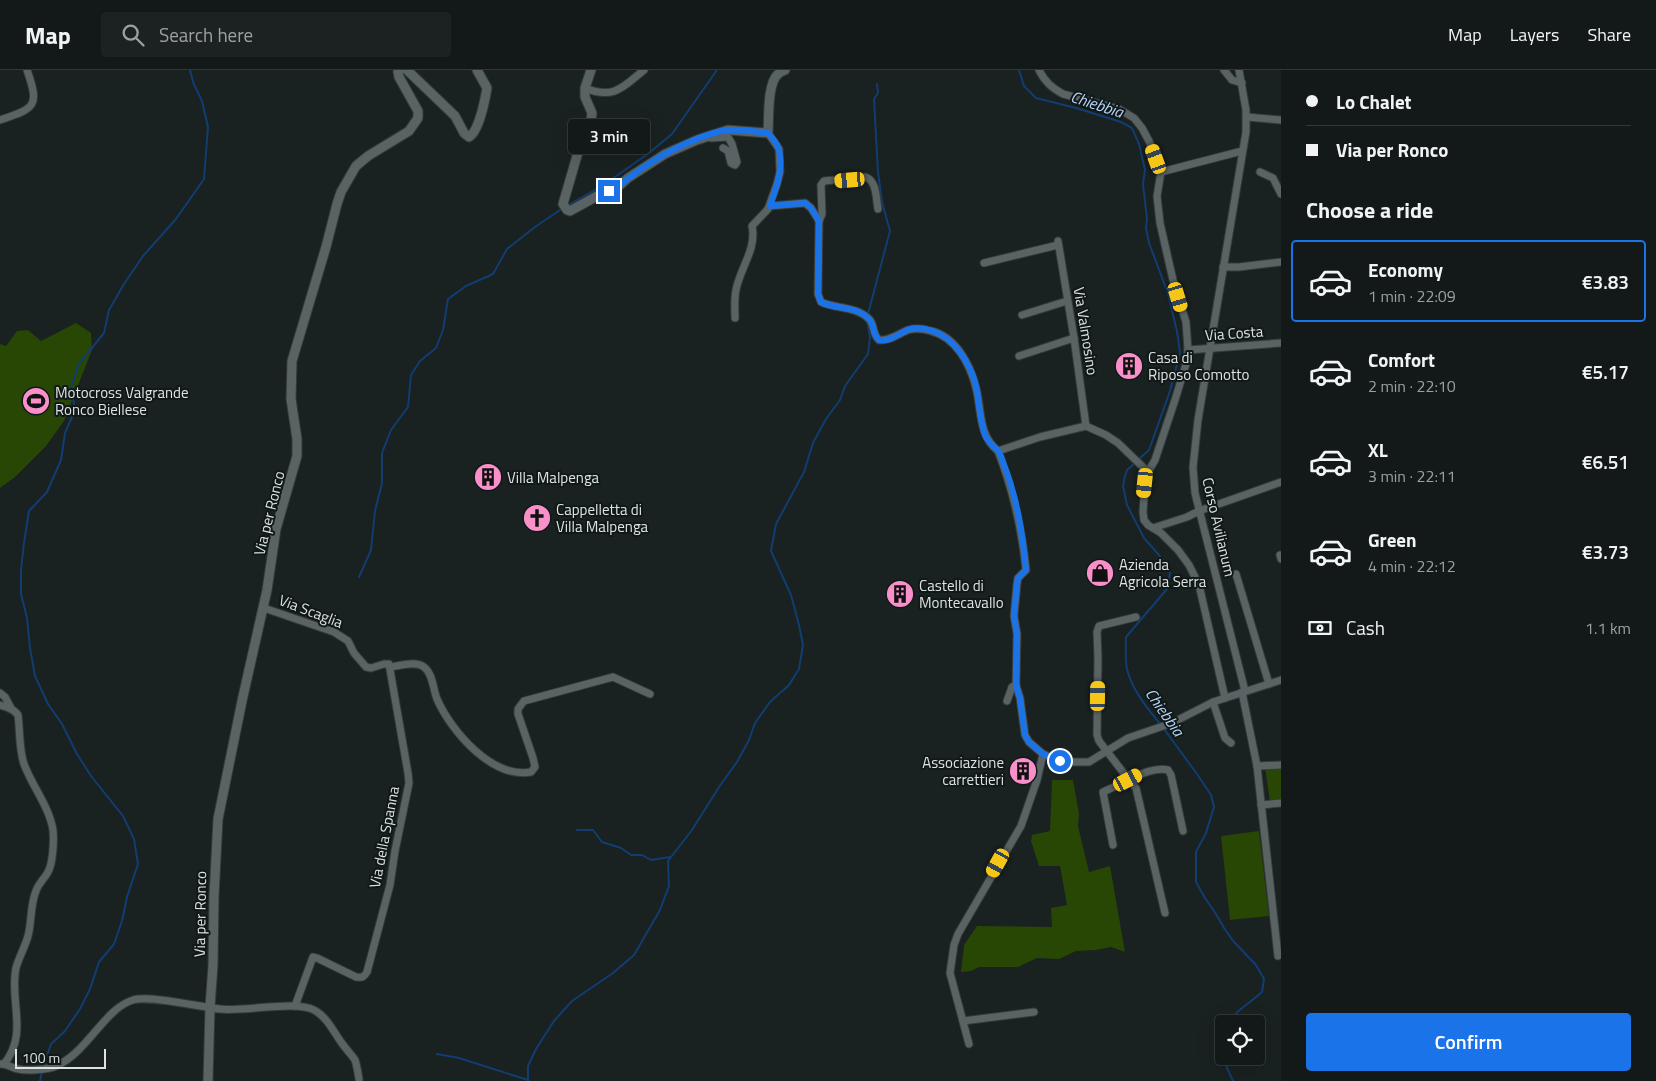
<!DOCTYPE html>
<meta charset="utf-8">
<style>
:root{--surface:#131919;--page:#1c2222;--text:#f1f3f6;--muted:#9da0a2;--line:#323838;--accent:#1a73e8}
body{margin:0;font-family:"Titillium Web",sans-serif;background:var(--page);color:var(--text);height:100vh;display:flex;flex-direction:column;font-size:19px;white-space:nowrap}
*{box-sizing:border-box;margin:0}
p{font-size:16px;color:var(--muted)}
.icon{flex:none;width:28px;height:28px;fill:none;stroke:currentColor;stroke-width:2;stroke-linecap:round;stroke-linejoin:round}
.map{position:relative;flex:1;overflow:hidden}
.details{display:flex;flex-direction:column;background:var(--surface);width:375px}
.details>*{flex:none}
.top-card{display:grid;align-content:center;height:110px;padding:0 25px;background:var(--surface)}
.controls{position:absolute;left:1215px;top:945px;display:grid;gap:10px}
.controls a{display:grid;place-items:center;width:50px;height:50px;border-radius:5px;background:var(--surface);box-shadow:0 5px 20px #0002,0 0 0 1px var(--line);font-size:25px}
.scale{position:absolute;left:15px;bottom:12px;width:91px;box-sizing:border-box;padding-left:5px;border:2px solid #dde2e2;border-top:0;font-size:14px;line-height:18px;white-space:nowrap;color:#dde2e2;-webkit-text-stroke:4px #101818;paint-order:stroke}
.end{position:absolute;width:22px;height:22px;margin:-11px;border:6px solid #1a73e8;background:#fff;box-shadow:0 0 0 2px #fff}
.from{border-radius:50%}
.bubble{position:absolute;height:35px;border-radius:5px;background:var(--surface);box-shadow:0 5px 20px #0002,0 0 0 1px var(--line);font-size:16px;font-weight:600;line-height:35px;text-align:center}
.car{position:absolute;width:15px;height:30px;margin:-15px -8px;border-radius:6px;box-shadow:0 0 4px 1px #0007;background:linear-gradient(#f5c518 24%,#345 0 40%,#f5c518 0 76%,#345 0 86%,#f5c518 0)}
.top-card b{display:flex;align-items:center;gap:18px;height:48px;font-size:19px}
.top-card b+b{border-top:1px solid var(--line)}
.top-card i{width:12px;height:12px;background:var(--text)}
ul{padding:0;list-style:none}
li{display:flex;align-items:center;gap:15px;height:82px;margin:0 10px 8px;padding:0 15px;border:2px solid transparent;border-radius:5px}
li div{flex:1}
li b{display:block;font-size:19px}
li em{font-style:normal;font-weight:600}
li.on{border-color:var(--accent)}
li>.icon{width:45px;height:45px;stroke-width:1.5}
h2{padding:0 25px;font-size:22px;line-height:60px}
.pay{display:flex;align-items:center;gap:12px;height:55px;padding:0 25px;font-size:19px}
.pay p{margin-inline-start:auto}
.primary-button{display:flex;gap:10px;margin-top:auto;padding:10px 25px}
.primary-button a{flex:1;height:58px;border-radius:5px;background:var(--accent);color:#fff;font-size:20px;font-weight:600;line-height:58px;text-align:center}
header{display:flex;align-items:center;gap:30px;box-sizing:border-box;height:70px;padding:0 25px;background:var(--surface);border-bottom:1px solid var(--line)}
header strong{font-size:24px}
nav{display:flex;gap:28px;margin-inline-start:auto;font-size:18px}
.search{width:350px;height:45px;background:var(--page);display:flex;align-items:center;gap:12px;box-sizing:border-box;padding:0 18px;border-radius:5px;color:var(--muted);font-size:19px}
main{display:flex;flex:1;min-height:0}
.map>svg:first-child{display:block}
.green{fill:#284604}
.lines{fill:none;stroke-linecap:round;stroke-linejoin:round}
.stream{stroke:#113d70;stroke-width:2}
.minor-casing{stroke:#353a3a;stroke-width:9}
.tertiary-casing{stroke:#353a3a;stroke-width:11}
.minor{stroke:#596363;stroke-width:7}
.tertiary{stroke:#596363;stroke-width:9}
.route{stroke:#1a73e8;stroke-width:6}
.labels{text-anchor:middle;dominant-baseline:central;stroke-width:4;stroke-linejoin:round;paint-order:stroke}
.street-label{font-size:15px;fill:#dde2e2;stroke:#101818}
.poi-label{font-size:15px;fill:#dde2e2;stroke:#101818;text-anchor:start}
.water-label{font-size:16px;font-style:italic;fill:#b7d5fa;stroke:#101818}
</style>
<header>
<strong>Map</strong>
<div class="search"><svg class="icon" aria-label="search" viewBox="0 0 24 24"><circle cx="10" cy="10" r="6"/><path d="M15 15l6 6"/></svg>Search here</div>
<nav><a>Map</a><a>Layers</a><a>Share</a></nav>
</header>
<main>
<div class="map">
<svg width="1281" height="1011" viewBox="0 0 1281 1011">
<rect width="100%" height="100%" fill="#192121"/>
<g class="green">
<path d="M76 253 91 263 92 280 64 351 46 376 15 407 0 418V274L6 276 17 261 28 260 41 271Z"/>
<path d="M1265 697 1281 699V731L1270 732Z"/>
<path d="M1052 710H1073L1079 744 1078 756 1089 802 1110 796 1125 882 1111 877 1096 880 1076 881 1059 889 1037 888 1018 897H979L971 901 961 902 964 875 977 856 1052 857 1051 838 1067 835 1060 796H1039L1031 771 1032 765 1050 761Z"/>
<path d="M1259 761 1269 846 1230 850 1221 766Z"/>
</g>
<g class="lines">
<g class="stream">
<path d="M1019 0 1024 16 1036 28 1076 38 1121 52 1132 58 1139 74 1145 100 1143 114 1147 149 1146 158 1149 173 1167 221 1177 261 1180 283 1170 321 1149 380 1139 389"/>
<path d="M567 136 605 114 649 83 672 64 717 0"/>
<path d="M868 244 890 161 882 132 878 102 874 29 878 23 877 14"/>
<path d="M1135 393 1127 400 1125 406 1123 416 1127 435 1144 468 1159 485 1170 503 1167 519 1126 567C1126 578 1125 589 1127 599 1132 620 1147 638 1161 655"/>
<path d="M359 507 371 480 375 441 382 413V383L391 360 408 337 411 305 420 291 436 278 443 260 448 229 466 216 493 204 507 179 535 157 563 138"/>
<path d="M1164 659 1197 704 1211 725 1214 737 1206 763 1196 782V812L1205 828 1216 844 1224 858 1234 872 1256 895 1264 909 1262 922C1249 934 1238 938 1228 954"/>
<path d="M577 760H593L602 772 621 778 631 785H642L651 790 670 787"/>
<path d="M1224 965V971"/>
<path d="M437 984 459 988 528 1010"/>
<path d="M1225 986 1227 998 1233 1011"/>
<path d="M43 997 51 974 65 961 80 939 90 919 99 892 114 874 122 851 127 827 138 794 134 769 123 746 91 706 77 684 62 654 48 634 35 606 30 578 27 548 21 524V500L24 473 29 441 47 422 61 390 65 363 75 340 71 317 79 294 104 263 109 240 124 214 143 186 176 149 204 109 208 57 202 31 193 12 190 0"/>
<path d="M40 1011 42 1001"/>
<path d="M528 1011V996L536 979 554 951 572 931 613 903 634 885 660 840 669 816 668 791 692 760 719 717 737 692 749 670 755 653 770 632 789 615 799 599 803 575 799 555 791 525 771 481 776 454 804 402 813 373 826 349 840 330 845 316 868 284 870 267 867 251"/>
</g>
<defs>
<g id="minor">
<path d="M1039 0C1045 12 1052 18 1063 24L1119 39 1134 48 1142 58 1149 71 1161 102 1157 126 1160 153 1173 210 1186 252 1188 280 1187 291 1175 330 1155 390 1148 402 1145 413 1143 442 1144 450 1148 455 1161 463 1178 480 1189 495 1199 515 1225 628"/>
<path d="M1224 0 1232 10 1242 13"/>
<path d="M1239 0 1246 40V62L1198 350 1193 397 1195 423 1245 621"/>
<path d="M585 18C614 30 623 17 644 0"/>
<path d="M1247 47 1281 50"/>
<path d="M0 50C35 38 40 37 27 0"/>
<path d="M711 68 728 67 732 74 737 92 735 95 731 93 728 81 723 78"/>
<path d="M1161 102 1242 81"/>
<path d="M1260 102 1273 108 1281 124"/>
<path d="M770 136 805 133 811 138 819 151 818 224 821 232C836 239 856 236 869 249 875 255 872 264 879 270 890 271 898 264 908 260 915 258 924 259 931 261 956 267 970 294 976 318 982 341 978 365 998 381"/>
<path d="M819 151 822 144 821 115 824 111 865 107C877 110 876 129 878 139"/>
<path d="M1058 171 1074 268 1086 356"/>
<path d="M984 193 1058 175"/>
<path d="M1223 197H1239L1281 192"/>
<path d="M1022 245 1067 231"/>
<path d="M735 248C735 239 734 229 736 220 740 198 757 179 752 156L768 139 777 114 780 102 779 79 768 63"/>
<path d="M1188 280 1281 273"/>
<path d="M1019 286 1074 268"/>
<path d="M998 381C1013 420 1022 459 1026 500L1018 508 1017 514 1014 546 1017 564 1016 615 1020 628 1025 665 1029 672 1043 684 1060 691 1071 692H1089L1128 668 1172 653 1213 632 1281 610"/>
<path d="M998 381 1040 367 1086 356 1106 365 1118 373 1148 402"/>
<path d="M1153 458 1187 447 1199 441 1281 412"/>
<path d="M1280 485 1281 489"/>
<path d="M1236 504 1269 614"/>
<path d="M264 538 334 562 348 571 354 583 366 597 371 598 384 594H389L408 703 409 713 395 781 390 815 367 902C364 907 362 908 356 907L317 888 313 887 295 936"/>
<path d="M391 597C401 595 416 591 424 597 433 604 433 619 437 629 451 661 492 709 531 702L535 697 533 688 518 644V639L524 631 613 607 650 624"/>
<path d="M1242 622 1257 696 1278 886"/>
<path d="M0 623 5 627 11 638"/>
<path d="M1007 631 1012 617 1016 615"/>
<path d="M1213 632 1225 668 1231 673"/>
<path d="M0 635C7 637 14 639 18 645 20 660 19 680 24 694 32 716 49 736 53 760 54 771 53 793 48 802 45 808 38 814 36 821 30 835 32 851 28 866 25 877 19 887 16 898 9 932 29 963 4 994"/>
<path d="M1257 696 1281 695"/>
<path d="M1261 735 1281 733"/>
<path d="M1113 775 1103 722 1129 710 1099 671 1097 665 1098 588 1097 562 1099 556 1136 547"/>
<path d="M1165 843 1136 718 1129 710C1139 704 1156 697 1168 700L1171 705 1183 761"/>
<path d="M963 951 1034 942"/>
<path d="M969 974 950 903 954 875 958 864 1021 756 1037 710 1043 684"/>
<path d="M0 994C7 993 11 998 18 999 26 1001 48 1000 56 996 87 983 105 938 133 930 149 925 201 937 220 939 243 942 296 930 314 940 327 947 333 961 341 972 345 978 351 984 355 990 357 996 358 1003 359 1009"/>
</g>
<g id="tertiary">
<path d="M407 0 455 46 464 63 469 67C479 61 485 30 487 18L477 0"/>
<path d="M591 0 585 18V27L592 43 591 50 581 72 563 134 567 140 570 141 599 125 619 116 628 108 665 84 697 70 728 60 768 63C769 48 767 14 778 4 780 2 782 1 785 0"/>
<path d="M208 1011 210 937 213 895 214 826 218 749 242 631 267 520 276 459 297 386V369L291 329 292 291 326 177 337 134 341 122 356 96 368 86 409 61 418 48V41L399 7 398 2 400 0"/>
</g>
</defs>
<use href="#minor" class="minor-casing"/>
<use href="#tertiary" class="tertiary-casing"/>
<use href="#minor" class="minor"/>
<use href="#tertiary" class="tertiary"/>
</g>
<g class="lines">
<path class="route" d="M609 121C623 114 634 103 647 95 668 81 697 67 721 61 735 58 754 61 768 63 772 68 778 73 779 80 784 98 776 118 770 136L805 133 811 138 819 151 818 224 821 232C836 240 856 235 869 249 875 255 872 264 879 270 890 272 898 264 907 260 917 256 931 259 940 264 959 275 973 299 977 320 979 335 980 350 985 365 988 373 995 376 999 382 1002 387 1003 394 1006 400 1018 432 1023 466 1026 500L1018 508 1017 514 1014 546 1017 564 1016 615 1020 628 1025 665 1029 672 1043 684 1060 691"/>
</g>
<defs>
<symbol id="building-disc" viewBox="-11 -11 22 22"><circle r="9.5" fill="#f990ca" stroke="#101818"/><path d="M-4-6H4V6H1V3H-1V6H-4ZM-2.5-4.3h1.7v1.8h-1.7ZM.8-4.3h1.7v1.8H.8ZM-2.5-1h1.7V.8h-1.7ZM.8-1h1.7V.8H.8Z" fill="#111"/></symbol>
<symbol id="stadium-disc" viewBox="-11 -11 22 22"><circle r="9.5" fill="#f990ca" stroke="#101818"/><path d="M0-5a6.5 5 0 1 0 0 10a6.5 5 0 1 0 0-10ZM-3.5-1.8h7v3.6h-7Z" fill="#111"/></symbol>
<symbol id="church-disc" viewBox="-11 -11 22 22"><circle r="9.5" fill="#f990ca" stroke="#101818"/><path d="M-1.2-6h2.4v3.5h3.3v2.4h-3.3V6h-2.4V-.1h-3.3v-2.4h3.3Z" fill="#111"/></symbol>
<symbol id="shop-disc" viewBox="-11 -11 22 22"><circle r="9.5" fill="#f990ca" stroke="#101818"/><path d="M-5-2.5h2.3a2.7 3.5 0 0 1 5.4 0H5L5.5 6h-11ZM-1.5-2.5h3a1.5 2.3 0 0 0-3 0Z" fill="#111"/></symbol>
</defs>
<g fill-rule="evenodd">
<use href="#building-disc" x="1113" y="280" width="32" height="32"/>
<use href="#stadium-disc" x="20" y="315" width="32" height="32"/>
<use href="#building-disc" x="472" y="391" width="32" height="32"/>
<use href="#church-disc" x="521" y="432" width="32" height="32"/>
<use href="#shop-disc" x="1084" y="487" width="32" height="32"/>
<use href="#building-disc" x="884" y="508" width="32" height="32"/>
<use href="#building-disc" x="1007" y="685" width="32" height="32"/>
</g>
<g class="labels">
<g class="street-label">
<text transform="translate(1086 261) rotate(81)">Via Valmosino</text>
<text transform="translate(1234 263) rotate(-4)">Via Costa</text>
<text transform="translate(269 443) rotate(-76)">Via per Ronco</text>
<text transform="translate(1219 457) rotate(77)">Corso Avilianum</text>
<text transform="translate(311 541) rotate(21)">Via Scaglia</text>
<text transform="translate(384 767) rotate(-79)">Via della Spanna</text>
<text transform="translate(200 844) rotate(-89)">Via per Ronco</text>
</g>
<g class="poi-label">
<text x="1148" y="287">Casa di<tspan x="1148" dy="17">Riposo Comotto</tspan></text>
<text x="55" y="322">Motocross Valgrande<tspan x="55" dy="17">Ronco Biellese</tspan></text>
<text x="507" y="407">Villa Malpenga</text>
<text x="556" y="439">Cappelletta di<tspan x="556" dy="17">Villa Malpenga</tspan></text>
<text x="1119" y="494">Azienda<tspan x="1119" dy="17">Agricola Serra</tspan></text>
<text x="919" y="515">Castello di<tspan x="919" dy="17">Montecavallo</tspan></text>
<text x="1004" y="692" text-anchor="end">Associazione<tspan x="1004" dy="17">carrettieri</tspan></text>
</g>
<g class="water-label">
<text transform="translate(1097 34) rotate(18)">Chiebbia</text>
<text transform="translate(1165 642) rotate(55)">Chiebbia</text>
</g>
</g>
</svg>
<div class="controls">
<a><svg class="icon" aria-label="locate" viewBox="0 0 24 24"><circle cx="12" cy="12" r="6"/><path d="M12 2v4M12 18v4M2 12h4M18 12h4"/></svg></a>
</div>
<div class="scale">100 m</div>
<i class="end from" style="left:1060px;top:691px"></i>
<i class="end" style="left:609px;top:121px"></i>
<div class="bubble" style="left:568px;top:49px;width:82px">3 min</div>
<i class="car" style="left:1156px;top:89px;rotate:340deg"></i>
<i class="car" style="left:850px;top:110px;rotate:265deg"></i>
<i class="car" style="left:1178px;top:227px;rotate:163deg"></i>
<i class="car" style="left:1145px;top:413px;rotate:186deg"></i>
<i class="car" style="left:1098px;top:626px;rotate:1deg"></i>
<i class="car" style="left:1128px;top:710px;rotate:63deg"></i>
<i class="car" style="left:998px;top:793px;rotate:209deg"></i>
</div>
<section class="details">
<div class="top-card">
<b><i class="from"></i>Lo Chalet</b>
<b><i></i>Via per Ronco</b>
</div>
<h2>Choose a ride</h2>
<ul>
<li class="on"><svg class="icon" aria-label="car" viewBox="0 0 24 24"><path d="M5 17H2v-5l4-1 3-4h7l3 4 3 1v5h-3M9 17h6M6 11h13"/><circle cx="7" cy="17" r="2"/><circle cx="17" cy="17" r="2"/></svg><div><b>Economy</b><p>1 min · 22:09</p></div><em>€3.83</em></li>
<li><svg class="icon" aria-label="car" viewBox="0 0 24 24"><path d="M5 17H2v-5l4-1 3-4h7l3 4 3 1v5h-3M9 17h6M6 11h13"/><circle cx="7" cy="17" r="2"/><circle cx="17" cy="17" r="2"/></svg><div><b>Comfort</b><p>2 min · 22:10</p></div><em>€5.17</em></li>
<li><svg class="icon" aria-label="car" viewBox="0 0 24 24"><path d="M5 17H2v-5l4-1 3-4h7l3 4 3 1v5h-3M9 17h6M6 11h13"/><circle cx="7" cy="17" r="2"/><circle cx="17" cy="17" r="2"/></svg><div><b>XL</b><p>3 min · 22:11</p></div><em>€6.51</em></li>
<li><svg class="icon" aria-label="car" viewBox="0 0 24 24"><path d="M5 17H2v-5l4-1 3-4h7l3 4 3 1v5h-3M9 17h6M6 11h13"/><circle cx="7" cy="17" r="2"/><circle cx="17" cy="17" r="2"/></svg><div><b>Green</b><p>4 min · 22:12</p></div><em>€3.73</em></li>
</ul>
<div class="pay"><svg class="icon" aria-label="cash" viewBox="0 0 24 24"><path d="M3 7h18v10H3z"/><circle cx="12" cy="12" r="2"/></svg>Cash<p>1.1 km</p></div>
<div class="primary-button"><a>Confirm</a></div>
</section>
</main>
